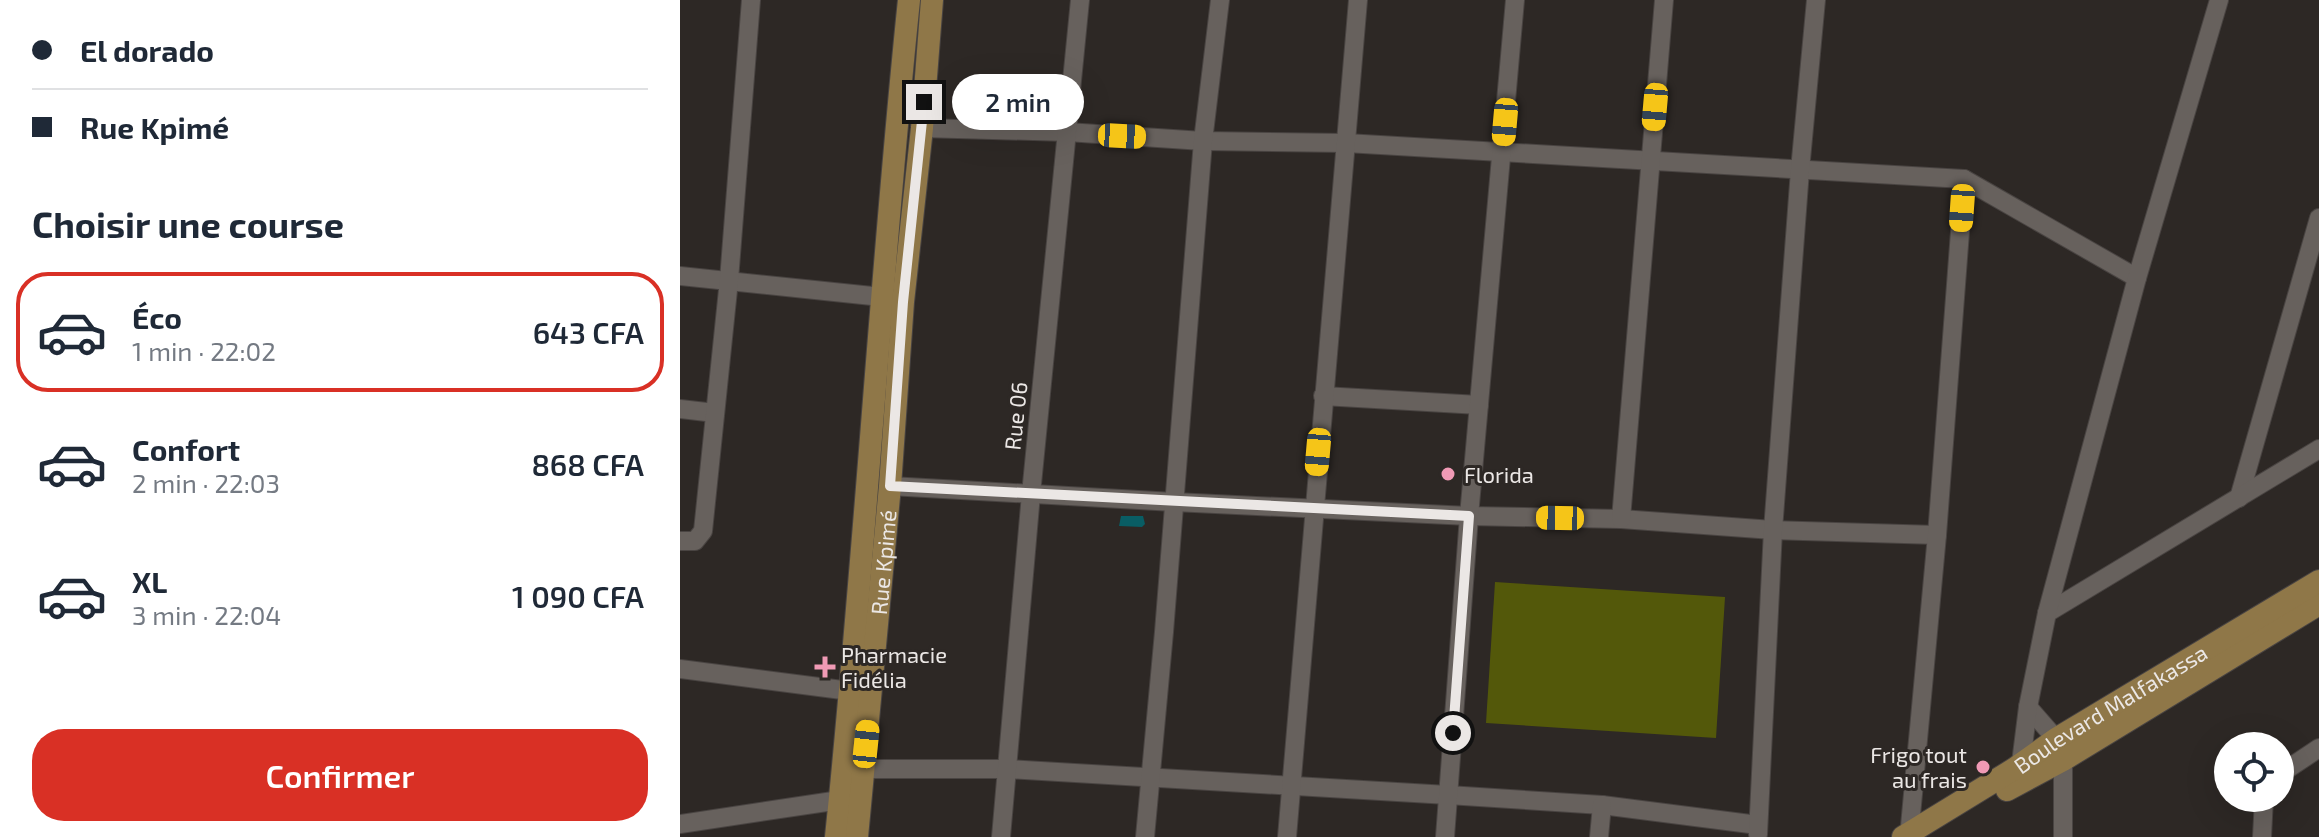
<!DOCTYPE html>
<html lang="fr">
<meta charset="utf-8">
<style>
:root{--surface:#fff;--page:#f2f2f3;--text:#1f2937;--muted:#747a83;--line:#e0e1e3;--accent:#d93025}
body{margin:0;font-family:"Exo 2",sans-serif;background:var(--page);color:var(--text);height:100vh;display:flex;flex-direction:column;font-size:30px;white-space:nowrap}
*{box-sizing:border-box;margin:0}
p{font-size:26px;color:var(--muted)}
.icon{flex:none;width:44px;height:44px;fill:none;stroke:currentColor;stroke-width:2;stroke-linecap:round;stroke-linejoin:round}
.map{position:relative;flex:1;overflow:hidden}
.sheet{display:flex;flex-direction:column;background:var(--surface);width:680px}
.sheet>*{flex:none}
.top-card{display:grid;align-content:center;height:176px;padding:0 32px;background:var(--surface)}
.buttons{position:absolute;left:1534px;top:732px;display:grid;gap:16px}
.buttons a{display:grid;place-items:center;width:80px;height:80px;border-radius:50%;background:var(--surface);box-shadow:0 8px 32px #0002;font-size:40px}
.end{position:absolute;width:36px;height:36px;margin:-18px;border:10px solid #ebe7e5;background:#111;box-shadow:0 0 0 4px #111}
.from{border-radius:50%}
.bubble{position:absolute;height:56px;border-radius:28px;background:var(--surface);box-shadow:0 8px 32px #0002;font-size:26px;font-weight:600;line-height:56px;text-align:center}
.car{position:absolute;width:24px;height:48px;margin:-24px -12px;border-radius:10px;box-shadow:0 0 6px 2px #0007;background:linear-gradient(#f5c518 24%,#345 0 40%,#f5c518 0 76%,#345 0 86%,#f5c518 0)}
.top-card b{display:flex;align-items:center;gap:28px;height:76px;font-size:30px}
.top-card b+b{border-top:2px solid var(--line)}
.top-card i{width:20px;height:20px;background:var(--text)}
ul{padding:0;list-style:none}
li{display:flex;align-items:center;gap:24px;height:120px;margin:0 16px 12px;padding:0 16px;border:4px solid transparent;border-radius:32px}
li div{flex:1}
li b{display:block;font-size:30px}
li em{font-style:normal;font-weight:600}
li.on{border-color:var(--accent)}
li>.icon{width:72px;height:72px;stroke-width:1.5}
h2{padding:0 32px;font-size:36px;line-height:96px}
.button{display:flex;gap:16px;margin-top:auto;padding:16px 32px}
.button a{flex:1;height:92px;border-radius:32px;background:var(--accent);color:#fff;font-size:32px;font-weight:600;line-height:92px;text-align:center}
main{display:flex;flex:1;min-height:0}
.map>svg:first-child{display:block}
.green{fill:#53580a}
.water{fill:#095d64}
.lines{fill:none;stroke-linecap:round;stroke-linejoin:round}
.minor-casing{stroke:#494442;stroke-width:20}
.major-casing{stroke:#494442;stroke-width:24}
.minor{stroke:#67615d;stroke-width:18}
.major{stroke:#8f7748;stroke-width:22}
.route{stroke:#ebe7e5;stroke-width:10}
.poi-dot{fill:#f09ab5;stroke:#2d2825;stroke-width:3}
.labels{text-anchor:middle;dominant-baseline:central;stroke-width:6;stroke-linejoin:round;paint-order:stroke}
.street-label{font-size:22px;fill:#ebe7e5;stroke:#2d2825}
.poi-label{font-size:22px;fill:#ebe7e5;stroke:#2d2825;text-anchor:start}
</style>
<main>
<section class="sheet">
<div class="top-card">
<b><i class="from"></i>El dorado</b>
<b><i></i>Rue Kpimé</b>
</div>
<h2>Choisir une course</h2>
<ul>
<li class="on"><svg class="icon" aria-label="car" viewBox="0 0 24 24"><path d="M5 17H2v-5l4-1 3-4h7l3 4 3 1v5h-3M9 17h6M6 11h13"/><circle cx="7" cy="17" r="2"/><circle cx="17" cy="17" r="2"/></svg><div><b>Éco</b><p>1 min · 22:02</p></div><em>643 CFA</em></li>
<li><svg class="icon" aria-label="car" viewBox="0 0 24 24"><path d="M5 17H2v-5l4-1 3-4h7l3 4 3 1v5h-3M9 17h6M6 11h13"/><circle cx="7" cy="17" r="2"/><circle cx="17" cy="17" r="2"/></svg><div><b>Confort</b><p>2 min · 22:03</p></div><em>868 CFA</em></li>
<li><svg class="icon" aria-label="car" viewBox="0 0 24 24"><path d="M5 17H2v-5l4-1 3-4h7l3 4 3 1v5h-3M9 17h6M6 11h13"/><circle cx="7" cy="17" r="2"/><circle cx="17" cy="17" r="2"/></svg><div><b>XL</b><p>3 min · 22:04</p></div><em>1 090 CFA</em></li>
</ul>
<div class="button"><a>Confirmer</a></div>
</section>
<div class="map">
<svg width="1639" height="837" viewBox="0 0 1639 837">
<rect width="100%" height="100%" fill="#2d2825"/>
<path class="green" d="M815 582 1045 597 1036 738 806 723Z"/>
<path class="water" d="M441 516H463L465 524 462 527 439 526Z"/>
<g class="lines">
<defs>
<g id="minor">
<path d="M242 128 387 132 523 141 666 143 1284 179 1457 278"/>
<path d="M0 276 202 297"/>
<path d="M643 396 799 405"/>
<path d="M0 409 35 413"/>
<path d="M210 486 494 502 789 516 941 519 1093 530 1257 535"/>
<path d="M1559 498 1639 218"/>
<path d="M941 519 984 0"/>
<path d="M0 541H15L23 531 49 280 71 0"/>
<path d="M1367 613 1639 449"/>
<path d="M0 669 170 691"/>
<path d="M1348 707 1376 739 1383 760V837"/>
<path d="M184 769H327L768 795 922 805 1078 825"/>
<path d="M1340 771 1348 707 1367 613 1457 278 1539 0"/>
<path d="M1600 774 1639 748"/>
<path d="M0 824 160 800"/>
<path d="M1078 834 1093 530 1120 170 1136 0"/>
<path d="M321 837 351 494 400 0"/>
<path d="M465 837 484 632 523 141 540 0"/>
<path d="M607 837 678 0"/>
<path d="M765 837 789 516 835 0"/>
<path d="M919 837 922 805"/>
<path d="M1229 837 1257 535 1284 179"/>
<path d="M1582 837 1584 798"/>
</g>
<g id="major">
<path d="M1327 790 1383 760 1639 604"/>
<path d="M156 837C185 558 200 279 229 0"/>
<path id="s1" d="M177 837 210 486 223 302 242 128 252 0"/>
<path id="s2" d="M1223 837 1334 769 1376 739 1639 581"/>
</g>
</defs>
<use href="#minor" class="minor-casing"/>
<use href="#major" class="major-casing"/>
<use href="#minor" class="minor"/>
<use href="#major" class="major"/>
</g>
<g class="lines">
<path class="route" d="M244 102 223 302 210 486 789 516 773 733"/>
</g>
<g class="poi-dot">
<circle cx="768" cy="474" r="8"/>
<path d="M141 655h8v8h8v8h-8v8h-8v-8h-8v-8h8z"/>
<circle cx="1303" cy="767" r="8"/>
</g>
<g class="labels">
<g class="street-label">
<text transform="translate(335 416) rotate(-84)">Rue 06</text>
<text stroke="none"><textPath href="#s1" startOffset="276">Rue Kpimé</textPath></text>
<text stroke="none"><textPath href="#s2" startOffset="244">Boulevard Malfakassa</textPath></text>
</g>
<g class="poi-label">
<text x="784" y="474">Florida</text>
<text x="161" y="654">Pharmacie<tspan x="161" dy="25">Fidélia</tspan></text>
<text x="1287" y="754" text-anchor="end">Frigo tout<tspan x="1287" dy="25">au frais</tspan></text>
</g>
</g>
</svg>
<div class="buttons">
<a><svg class="icon" aria-label="locate" viewBox="0 0 24 24"><circle cx="12" cy="12" r="6"/><path d="M12 2v4M12 18v4M2 12h4M18 12h4"/></svg></a>
</div>
<i class="end from" style="left:773px;top:733px"></i>
<i class="end" style="left:244px;top:102px"></i>
<div class="bubble" style="left:272px;top:74px;width:132px">2 min</div>
<i class="car" style="left:975px;top:107px;rotate:185deg"></i>
<i class="car" style="left:825px;top:122px;rotate:185deg"></i>
<i class="car" style="left:442px;top:136px;rotate:93deg"></i>
<i class="car" style="left:1282px;top:208px;rotate:184deg"></i>
<i class="car" style="left:638px;top:452px;rotate:185deg"></i>
<i class="car" style="left:880px;top:518px;rotate:271deg"></i>
<i class="car" style="left:186px;top:744px;rotate:6deg"></i>
</div>
</main>
